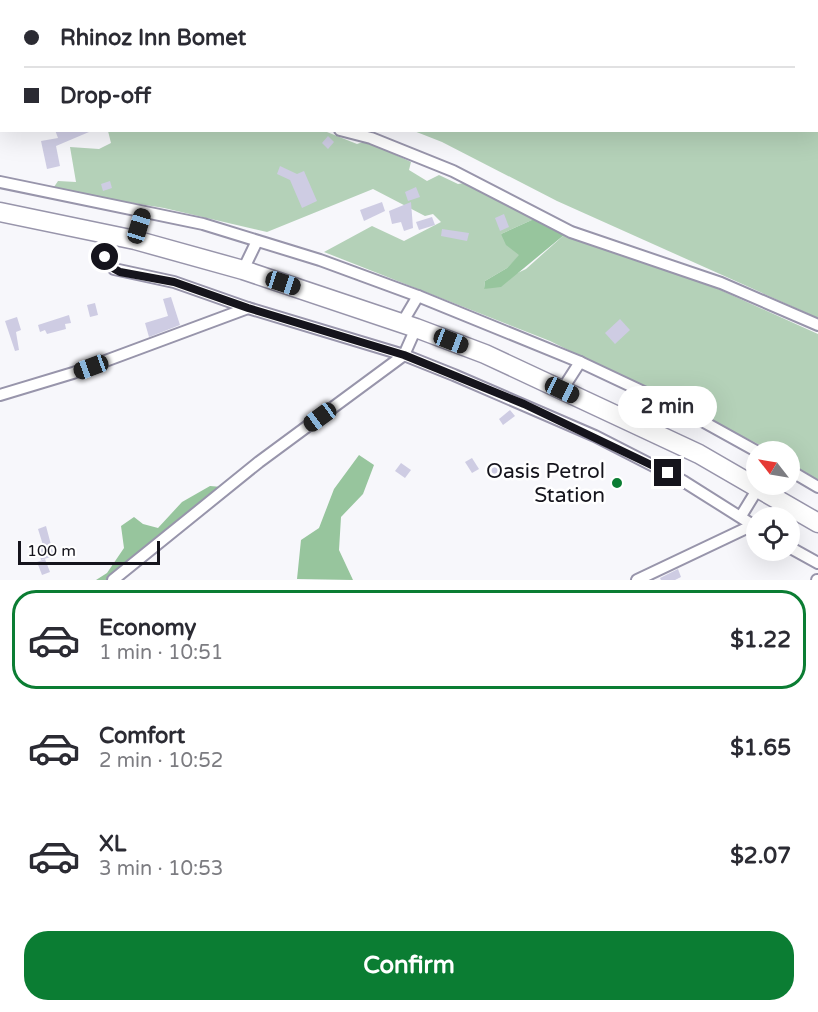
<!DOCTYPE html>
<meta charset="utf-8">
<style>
:root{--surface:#fff;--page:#f2f2f3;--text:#2b2b33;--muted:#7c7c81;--line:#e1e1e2;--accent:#0b7d33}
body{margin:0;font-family:"Varela Round",sans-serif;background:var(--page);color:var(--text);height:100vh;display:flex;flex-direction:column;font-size:22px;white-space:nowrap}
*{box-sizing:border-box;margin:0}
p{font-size:20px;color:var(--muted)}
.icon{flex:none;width:33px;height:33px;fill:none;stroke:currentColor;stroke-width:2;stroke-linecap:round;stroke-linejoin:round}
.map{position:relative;height:580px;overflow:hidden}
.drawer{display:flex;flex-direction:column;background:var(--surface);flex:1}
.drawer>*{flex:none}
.hud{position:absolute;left:0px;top:0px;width:819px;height:132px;box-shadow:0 6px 24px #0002;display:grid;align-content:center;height:132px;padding:0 24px;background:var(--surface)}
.needle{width:39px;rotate:301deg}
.fabs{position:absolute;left:746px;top:441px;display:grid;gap:12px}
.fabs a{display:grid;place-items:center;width:54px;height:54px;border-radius:50%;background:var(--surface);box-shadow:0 6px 24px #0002;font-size:30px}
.scale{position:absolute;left:18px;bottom:15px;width:142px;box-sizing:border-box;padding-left:6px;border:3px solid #15141c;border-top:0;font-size:16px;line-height:21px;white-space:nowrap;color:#15141c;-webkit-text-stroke:4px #fff;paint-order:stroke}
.end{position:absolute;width:27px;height:27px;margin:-14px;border:8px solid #15141c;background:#fff;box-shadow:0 0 0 3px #fff}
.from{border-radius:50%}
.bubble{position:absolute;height:42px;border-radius:21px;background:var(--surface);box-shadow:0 6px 24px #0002;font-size:20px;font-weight:700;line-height:42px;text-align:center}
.car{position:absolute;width:18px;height:36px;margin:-18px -9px;border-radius:8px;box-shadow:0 0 4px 2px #0007;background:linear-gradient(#222 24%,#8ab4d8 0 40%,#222 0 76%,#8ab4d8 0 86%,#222 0)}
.hud b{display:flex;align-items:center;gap:21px;height:57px;font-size:22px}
.hud b+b{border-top:2px solid var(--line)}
.hud i{width:15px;height:15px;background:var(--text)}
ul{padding:10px 0 0;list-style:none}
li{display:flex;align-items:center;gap:18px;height:99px;margin:0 12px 9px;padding:0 12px;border:3px solid transparent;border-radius:24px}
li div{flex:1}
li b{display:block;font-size:22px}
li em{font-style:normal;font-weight:700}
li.current{border-color:var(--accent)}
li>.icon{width:54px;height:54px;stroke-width:1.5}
.cta{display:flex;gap:12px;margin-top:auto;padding:12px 24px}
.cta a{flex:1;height:69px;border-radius:24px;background:var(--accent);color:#fff;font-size:24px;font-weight:700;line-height:69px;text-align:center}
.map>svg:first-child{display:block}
.green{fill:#b4d1b8}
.forest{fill:#97c59d}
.building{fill:#cecce3}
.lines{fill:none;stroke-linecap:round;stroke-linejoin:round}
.minor-casing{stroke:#9895ab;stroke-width:14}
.trunk-casing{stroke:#9895ab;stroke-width:21}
.minor{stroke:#fff;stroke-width:10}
.trunk{stroke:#fff;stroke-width:18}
.route{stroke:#15141c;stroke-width:8}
.poi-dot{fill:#0b7d33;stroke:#fff;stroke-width:2}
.labels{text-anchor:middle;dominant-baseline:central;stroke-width:5;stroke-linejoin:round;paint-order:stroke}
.poi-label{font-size:21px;fill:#15141c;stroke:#fff;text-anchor:end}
</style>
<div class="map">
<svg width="818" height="580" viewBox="0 0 818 580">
<rect width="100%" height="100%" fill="#f7f7fb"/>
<g class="green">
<path d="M235 0H818V318L557 201 442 142 414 131 818 130V2L233 1Z"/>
<path d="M322 130 357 144 366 141 411 162 409 170 427 181 439 175 458 184 464 183 534 219 501 234 520 255 507 268 485 281 484 289 526 269 564 235 716 288 818 334V480L789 462V452L772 451 550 341 324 252 372 226 404 241 441 222 433 214 425 216 373 189 267 232 164 208 59 191 54 187 58 181 76 182 70 147 99 149 111 143 108 131Z"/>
</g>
<g class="forest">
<path d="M534 219 564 235 501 287 484 289 485 281 507 268 519 255 506 245 501 234Z"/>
<path d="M359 455 374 465 363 494 341 517 339 550 353 580 297 579 301 540 319 528 334 489Z"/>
<path d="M210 486 222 487 109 580H96L107 573 124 548 121 526 134 517 143 524 158 528 182 502Z"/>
</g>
<g class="building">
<path d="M55 130 89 132 56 146 60 166 47 169 41 141 58 138Z"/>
<path d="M328 136 334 142 328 149 322 143Z"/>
<path d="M280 166 297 174 304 171 317 201 302 208 290 180 277 174Z"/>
<path d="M110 181 112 188 103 191 101 184Z"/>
<path d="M416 187 420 197 408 201 405 192Z"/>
<path d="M382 202 385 211 364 221 360 210Z"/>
<path d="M411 202 413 228 404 231 401 222 392 224 389 211Z"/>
<path d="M504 214 509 227 500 231 495 218Z"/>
<path d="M432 217 435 225 419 230 416 222Z"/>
<path d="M442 229 469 233 467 241 441 236Z"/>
<path d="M171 297 180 325 149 337 145 323 168 316 163 299Z"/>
<path d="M95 303 98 315 90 317 87 305Z"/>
<path d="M69 315 71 323 65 324 66 329 47 334 45 330 40 332 38 325Z"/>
<path d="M17 317 21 330 16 332 19 350 15 351 5 321Z"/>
<path d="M620 319 630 330 615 344 605 333Z"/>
<path d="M510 410 515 416 503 425 499 419Z"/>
<path d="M472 458 479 469 472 473 465 462Z"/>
<path d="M493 461 503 475 496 480 486 466Z"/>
<path d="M401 463 411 470 405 478 395 471Z"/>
<path d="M46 526 54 556 41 560 37 547 43 545 38 529Z"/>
<path d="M45 559 50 572 42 575 37 562Z"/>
<path d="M678 569 681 577 675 580H661L660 578Z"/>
</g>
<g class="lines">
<defs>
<g id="minor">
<path d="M99 2V0"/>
<path d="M0 15 2 14"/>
<path d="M340 130 371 138 453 171 571 232 721 283 818 325"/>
<path d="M0 182 203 224 320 260 418 296 580 362 684 411 758 452"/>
<path d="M102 234 105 257 114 269 174 282 248 308 404 355 454 375 595 436 683 481 756 527"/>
<path d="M135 240 143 212"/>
<path d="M243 270 257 241"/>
<path d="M402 323 418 296"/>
<path d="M562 390 580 362"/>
<path d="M0 395 73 373 248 308"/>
<path d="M789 470 818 487"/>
<path d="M741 516 760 485"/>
<path d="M789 547 818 563"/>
<path d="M113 580 259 462 404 355 416 328"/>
<path d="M637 580 753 525"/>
<path d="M817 580H818"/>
</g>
<path id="trunk" d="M0 212 135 240 243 270 416 328 485 354 699 454 818 523"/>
</defs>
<use href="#minor" class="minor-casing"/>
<use href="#trunk" class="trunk-casing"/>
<use href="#minor" class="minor"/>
<use href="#trunk" class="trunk"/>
</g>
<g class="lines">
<path class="route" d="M105 257 109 266 120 272 174 282 248 308 404 355 524 404 668 473"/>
</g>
<circle class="poi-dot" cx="617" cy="483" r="6"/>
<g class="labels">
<g class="poi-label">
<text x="605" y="471">Oasis Petrol<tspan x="605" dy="24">Station</tspan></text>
</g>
</g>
</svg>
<div class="fabs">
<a><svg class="needle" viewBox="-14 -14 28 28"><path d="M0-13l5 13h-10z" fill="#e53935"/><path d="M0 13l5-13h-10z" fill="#7c7c81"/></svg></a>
<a><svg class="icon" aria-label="locate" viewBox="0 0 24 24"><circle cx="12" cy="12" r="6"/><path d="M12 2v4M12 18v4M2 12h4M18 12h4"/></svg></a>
</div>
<div class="scale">100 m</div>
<i class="end from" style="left:105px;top:257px"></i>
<i class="end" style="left:668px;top:473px"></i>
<div class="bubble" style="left:618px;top:386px;width:99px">2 min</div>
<i class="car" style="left:139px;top:226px;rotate:17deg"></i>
<i class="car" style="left:283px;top:283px;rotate:108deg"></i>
<i class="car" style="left:451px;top:341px;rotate:111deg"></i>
<i class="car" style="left:91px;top:367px;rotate:250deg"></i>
<i class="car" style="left:562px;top:390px;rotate:115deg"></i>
<i class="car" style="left:320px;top:417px;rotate:234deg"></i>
<div class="hud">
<b><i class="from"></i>Rhinoz Inn Bomet</b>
<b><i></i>Drop-off</b>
</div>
</div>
<section class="drawer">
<ul>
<li class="current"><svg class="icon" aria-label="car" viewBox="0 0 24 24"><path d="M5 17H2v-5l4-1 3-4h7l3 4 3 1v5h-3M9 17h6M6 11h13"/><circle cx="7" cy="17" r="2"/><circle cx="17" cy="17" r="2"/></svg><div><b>Economy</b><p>1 min · 10:51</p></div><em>$1.22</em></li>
<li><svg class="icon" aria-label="car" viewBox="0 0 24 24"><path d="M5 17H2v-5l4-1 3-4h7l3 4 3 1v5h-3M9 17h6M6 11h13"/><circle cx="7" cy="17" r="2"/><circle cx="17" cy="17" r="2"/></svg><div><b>Comfort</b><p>2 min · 10:52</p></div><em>$1.65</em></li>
<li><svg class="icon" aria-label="car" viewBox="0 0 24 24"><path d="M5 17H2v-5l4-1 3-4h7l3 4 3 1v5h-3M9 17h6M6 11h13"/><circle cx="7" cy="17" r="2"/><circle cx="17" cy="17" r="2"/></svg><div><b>XL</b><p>3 min · 10:53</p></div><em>$2.07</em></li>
</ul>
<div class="cta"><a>Confirm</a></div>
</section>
